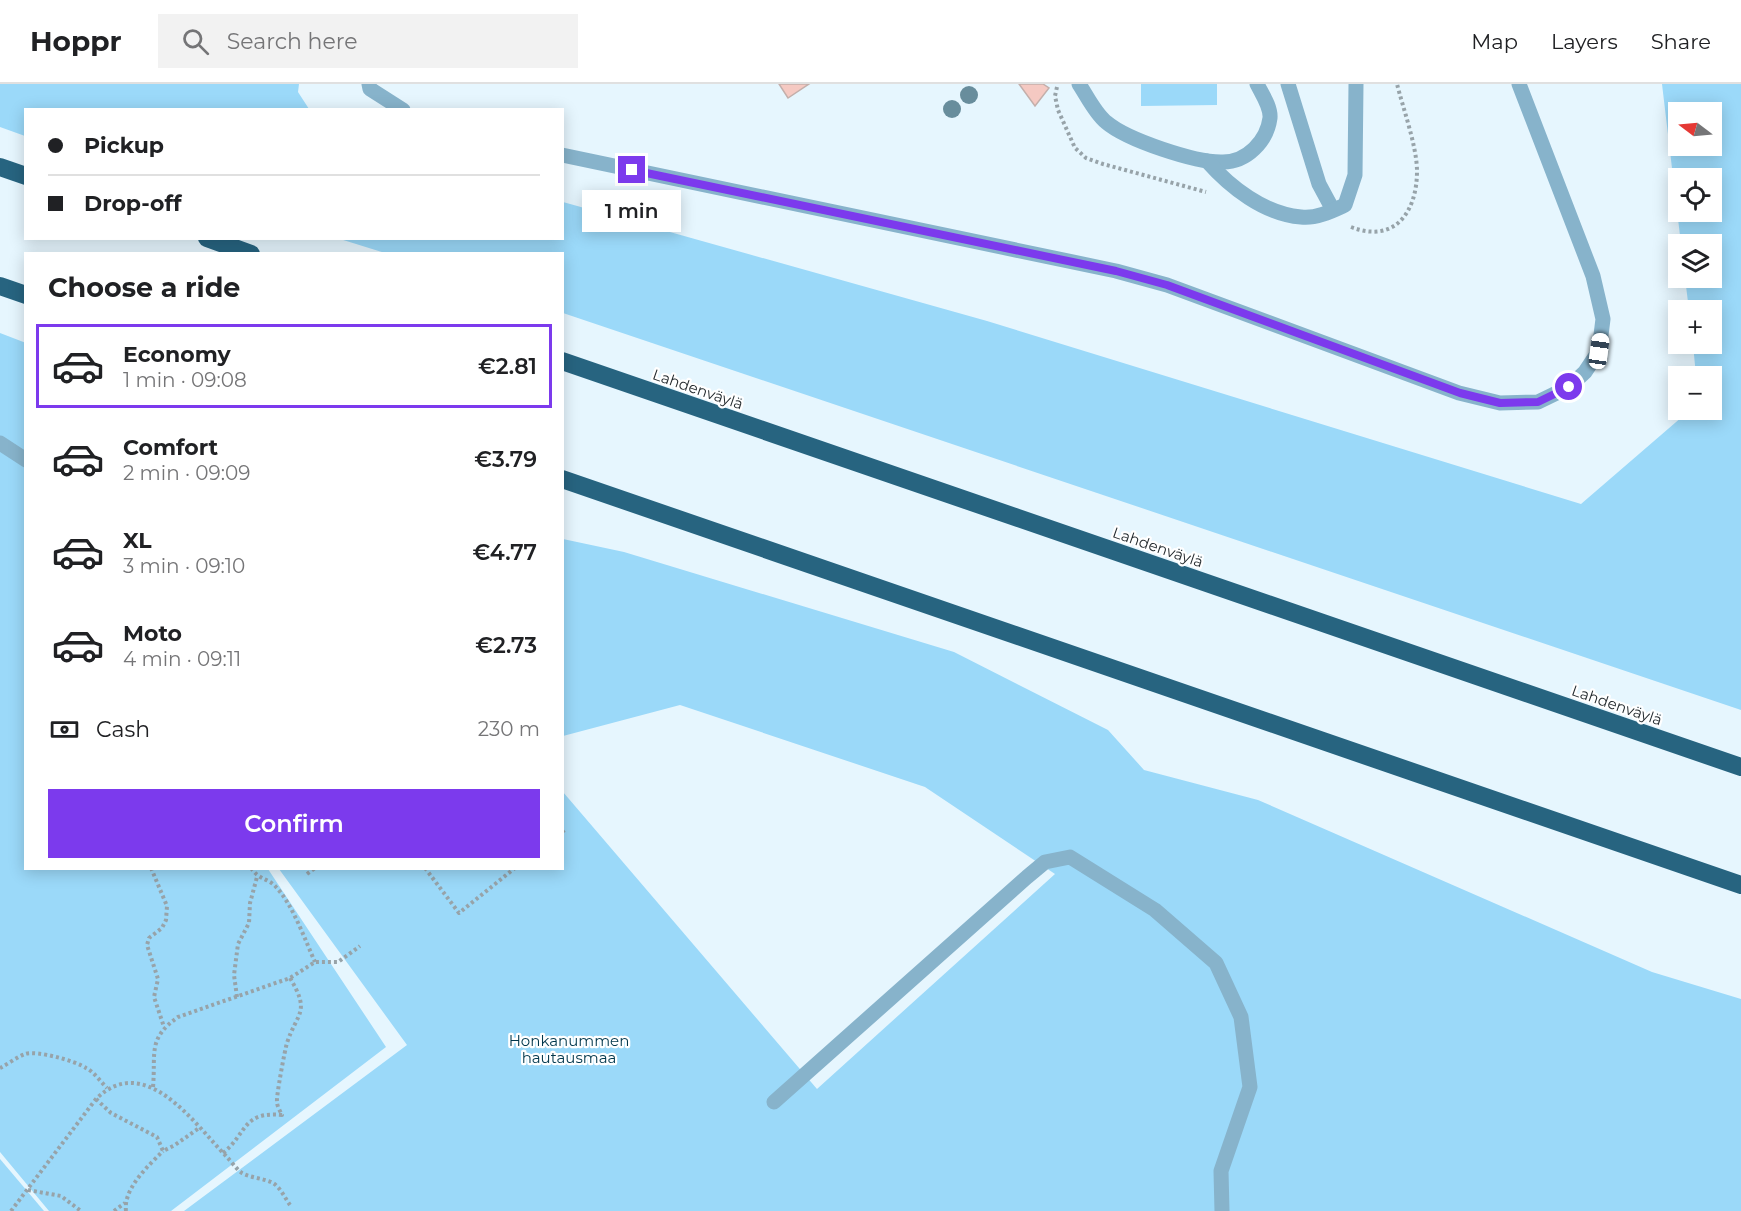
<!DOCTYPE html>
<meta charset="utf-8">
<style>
:root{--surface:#fff;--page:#f2f2f2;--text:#202124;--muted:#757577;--line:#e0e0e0;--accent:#7c3aed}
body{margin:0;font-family:Montserrat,sans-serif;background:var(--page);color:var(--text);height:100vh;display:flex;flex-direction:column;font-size:22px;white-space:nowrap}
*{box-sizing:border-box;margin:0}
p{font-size:20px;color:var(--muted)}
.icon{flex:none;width:33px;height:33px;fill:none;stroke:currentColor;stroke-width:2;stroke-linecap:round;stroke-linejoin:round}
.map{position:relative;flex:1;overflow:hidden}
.details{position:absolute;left:24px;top:168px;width:540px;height:618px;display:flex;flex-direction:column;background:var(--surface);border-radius:0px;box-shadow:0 3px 15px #0003}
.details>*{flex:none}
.top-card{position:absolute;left:24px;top:24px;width:540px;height:132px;border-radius:0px;box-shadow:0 3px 15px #0003;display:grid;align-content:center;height:132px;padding:0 24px;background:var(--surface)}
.needle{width:39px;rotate:286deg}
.tools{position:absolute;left:1668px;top:18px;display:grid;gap:12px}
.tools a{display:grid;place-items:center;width:54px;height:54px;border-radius:0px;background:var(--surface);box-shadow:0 3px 15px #0003;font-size:30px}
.end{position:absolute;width:27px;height:27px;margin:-14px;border:8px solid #7c3aed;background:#fff;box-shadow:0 0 0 3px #fff}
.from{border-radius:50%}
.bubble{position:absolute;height:42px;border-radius:0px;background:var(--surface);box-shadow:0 3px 15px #0003;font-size:20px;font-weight:600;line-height:42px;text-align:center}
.car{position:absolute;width:18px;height:36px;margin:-18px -9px;border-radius:8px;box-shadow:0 0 4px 2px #0007;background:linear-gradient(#fff 24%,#345 0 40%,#fff 0 76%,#345 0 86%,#fff 0)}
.top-card b{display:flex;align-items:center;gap:21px;height:57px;font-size:22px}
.top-card b+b{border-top:2px solid var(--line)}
.top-card i{width:15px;height:15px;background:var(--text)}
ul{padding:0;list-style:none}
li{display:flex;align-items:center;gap:18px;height:84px;margin:0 12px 9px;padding:0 12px;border:3px solid transparent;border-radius:0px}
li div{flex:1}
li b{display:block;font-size:22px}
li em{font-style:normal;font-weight:600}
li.current{border-color:var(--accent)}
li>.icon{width:54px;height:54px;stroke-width:1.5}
h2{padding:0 24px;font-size:27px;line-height:72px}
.pay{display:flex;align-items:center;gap:15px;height:66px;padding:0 24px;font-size:22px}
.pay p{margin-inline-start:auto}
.button{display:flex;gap:12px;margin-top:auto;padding:12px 24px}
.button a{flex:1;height:69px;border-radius:0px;background:var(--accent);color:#fff;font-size:24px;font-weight:600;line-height:69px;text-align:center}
header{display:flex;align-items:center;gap:36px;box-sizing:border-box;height:84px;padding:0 30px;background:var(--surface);border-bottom:2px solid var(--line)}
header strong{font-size:28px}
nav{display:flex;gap:33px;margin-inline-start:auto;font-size:21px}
.search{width:420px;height:54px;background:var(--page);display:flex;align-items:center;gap:15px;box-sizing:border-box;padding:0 21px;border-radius:0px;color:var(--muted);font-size:22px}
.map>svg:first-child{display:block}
.green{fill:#9bd9f9;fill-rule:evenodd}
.building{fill:#f5c9c2;stroke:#c3afab;stroke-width:1.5}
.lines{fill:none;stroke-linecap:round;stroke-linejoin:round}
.path{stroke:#97a3a9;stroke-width:4;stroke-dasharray:3 3;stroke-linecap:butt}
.service{stroke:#87b3cb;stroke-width:15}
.motorway{stroke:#276480;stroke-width:18}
.tree{fill:#688d9c}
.route{stroke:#7c3aed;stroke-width:8}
.labels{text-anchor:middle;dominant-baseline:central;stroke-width:4.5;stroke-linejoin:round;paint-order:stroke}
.street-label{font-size:15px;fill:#1f262a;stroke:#fff}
.park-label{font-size:15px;fill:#01374c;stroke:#fff}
</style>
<header>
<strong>Hoppr</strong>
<div class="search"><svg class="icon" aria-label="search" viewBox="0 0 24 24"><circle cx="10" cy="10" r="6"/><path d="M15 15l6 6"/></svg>Search here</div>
<nav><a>Map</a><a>Layers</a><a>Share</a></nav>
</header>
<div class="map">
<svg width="1741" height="1127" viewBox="0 0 1741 1127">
<rect width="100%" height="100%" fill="#e6f6fe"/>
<g class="green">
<path d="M0 0H299L298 8 309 25 26 26 25 52 0 43Z"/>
<path d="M1141 0H1217V21L1141 22Z"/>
<path d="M1662 0H1741V626L563 229 562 170 385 169 340 155 562 154 563 118 987 237 1581 420 1690 326H1712V292H1696L1693 260H1712V226H1689L1685 194H1712V160H1681ZM1712 28V62H1678V28ZM1712 94V128H1678V94Z"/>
<path d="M0 249 26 259V784L268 785 386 963 171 1127H49L0 1068Z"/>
<path d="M563 455 624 468 954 568 1108 646 1144 686 1258 716 1652 888 1741 915V1127H184L407 961 279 785 562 784 563 708 817 1005 1055 790 925 703 680 621 563 652Z"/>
<path d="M0 1075 44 1127H0Z"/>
</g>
<g class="building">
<path d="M779 0H809L788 14Z"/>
<path d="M1019 0H1043L1049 4 1035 22Z"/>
</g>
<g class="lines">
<g class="path">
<path d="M1057 3 1055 12 1058 26 1075 64 1086 74 1103 80 1206 108"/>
<path d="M1351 143C1395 160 1417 128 1417 87 1417 63 1403 24 1397 0"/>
<path d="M562 748 566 745"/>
<path d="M151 784 167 822 166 836 162 844 149 854 147 861 158 895 154 913 164 943"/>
<path d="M251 784C259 796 268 794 276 803 293 821 305 856 315 878"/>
<path d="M425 784 459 829 515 784"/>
<path d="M307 790 315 784"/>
<path d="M237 913 234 891 238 860 249 839 250 819 257 793"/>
<path d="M0 984C8 980 17 973 25 970 36 966 76 977 86 984 94 988 100 997 107 1004"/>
<path d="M153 1003C156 969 147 955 178 933L290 894 315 878H338L360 862"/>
<path d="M96 1015 111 1029 157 1053 163 1067 175 1061 199 1044"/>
<path d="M223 1069C247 1050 242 1027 282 1031 280 1027 277 1022 277 1018 276 1013 285 965 287 959 297 928 311 929 290 894"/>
<path d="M28 1106 61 1112 81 1127"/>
<path d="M11 1127 96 1015C145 967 194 1039 226 1072 231 1077 236 1085 242 1089 251 1094 263 1094 273 1099 280 1103 285 1114 290 1121"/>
<path d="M114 1127 125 1119"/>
<path d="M126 1127C123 1105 148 1082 163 1067"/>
</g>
<g class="service">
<path d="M369 0 370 5 403 26"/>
<path d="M1079 0C1087 12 1095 29 1106 38 1127 56 1196 79 1223 78 1247 78 1267 57 1270 34 1271 23 1262 10 1257 0"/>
<path d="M1288 0 1319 100 1333 126"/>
<path d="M562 71 1116 187 1167 201 1459 309 1500 319 1538 318 1569 303 1585 288 1599 267 1603 235 1593 192 1519 0"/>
<path d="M1207 77C1230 103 1264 130 1301 133 1316 135 1332 127 1345 121L1355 91 1356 0"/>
<path d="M0 359 26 376"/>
<path d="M774 1018 1027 793 1045 778 1070 773 1155 826 1216 879 1241 933 1250 1003 1221 1087 1222 1127"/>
</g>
<g class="motorway">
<path d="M0 83 26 92"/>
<path d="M207 154 251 170"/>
<path d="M0 202 26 211"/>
<path d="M562 277 1741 683"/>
<path d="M562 395 1741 801"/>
</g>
</g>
<g class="tree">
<circle cx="969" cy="11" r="9"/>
<circle cx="952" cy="25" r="9"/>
</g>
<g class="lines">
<path class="route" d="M632 86 1116 187 1167 201 1460 309 1500 319 1538 318 1569 303"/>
</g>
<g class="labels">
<g class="street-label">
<text transform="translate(698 305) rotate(19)">Lahdenväylä</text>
<text transform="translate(1158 463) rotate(19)">Lahdenväylä</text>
<text transform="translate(1617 621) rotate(19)">Lahdenväylä</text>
</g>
<g class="park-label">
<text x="569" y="956">Honkanummen<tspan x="569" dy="17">hautausmaa</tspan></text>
</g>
</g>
</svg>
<div class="tools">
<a><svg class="needle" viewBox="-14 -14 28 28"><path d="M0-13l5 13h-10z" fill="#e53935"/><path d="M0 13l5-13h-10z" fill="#757577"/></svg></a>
<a><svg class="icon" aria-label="locate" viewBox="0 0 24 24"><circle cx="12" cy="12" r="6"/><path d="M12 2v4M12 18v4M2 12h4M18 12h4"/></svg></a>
<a><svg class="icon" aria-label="layers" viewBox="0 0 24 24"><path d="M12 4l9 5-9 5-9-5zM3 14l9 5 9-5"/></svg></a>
<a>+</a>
<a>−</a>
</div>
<i class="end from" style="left:1569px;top:303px"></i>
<i class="end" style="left:632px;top:86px"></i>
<div class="bubble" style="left:582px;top:106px;width:99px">1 min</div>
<i class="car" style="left:1599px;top:267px;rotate:8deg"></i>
<div class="top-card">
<b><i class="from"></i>Pickup</b>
<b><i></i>Drop-off</b>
</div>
<section class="details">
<h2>Choose a ride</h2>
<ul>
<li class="current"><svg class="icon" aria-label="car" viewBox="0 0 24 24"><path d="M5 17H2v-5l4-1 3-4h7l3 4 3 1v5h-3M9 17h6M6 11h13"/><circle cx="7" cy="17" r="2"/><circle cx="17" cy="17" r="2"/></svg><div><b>Economy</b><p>1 min · 09:08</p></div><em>€2.81</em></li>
<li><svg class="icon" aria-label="car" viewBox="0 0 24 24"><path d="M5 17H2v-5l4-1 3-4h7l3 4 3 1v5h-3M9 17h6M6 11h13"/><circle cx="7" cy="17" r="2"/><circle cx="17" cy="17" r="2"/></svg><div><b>Comfort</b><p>2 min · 09:09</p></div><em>€3.79</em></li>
<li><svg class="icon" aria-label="car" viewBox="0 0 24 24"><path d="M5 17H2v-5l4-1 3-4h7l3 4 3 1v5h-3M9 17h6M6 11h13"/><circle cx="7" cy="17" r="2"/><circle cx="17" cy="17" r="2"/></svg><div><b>XL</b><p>3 min · 09:10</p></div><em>€4.77</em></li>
<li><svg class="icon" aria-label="car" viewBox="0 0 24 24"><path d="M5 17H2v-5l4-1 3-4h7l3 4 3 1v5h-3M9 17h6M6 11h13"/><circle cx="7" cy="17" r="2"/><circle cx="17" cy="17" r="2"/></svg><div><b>Moto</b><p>4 min · 09:11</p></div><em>€2.73</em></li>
</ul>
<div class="pay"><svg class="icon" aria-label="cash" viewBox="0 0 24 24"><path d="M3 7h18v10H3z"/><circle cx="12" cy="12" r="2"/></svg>Cash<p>230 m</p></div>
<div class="button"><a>Confirm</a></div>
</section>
</div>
